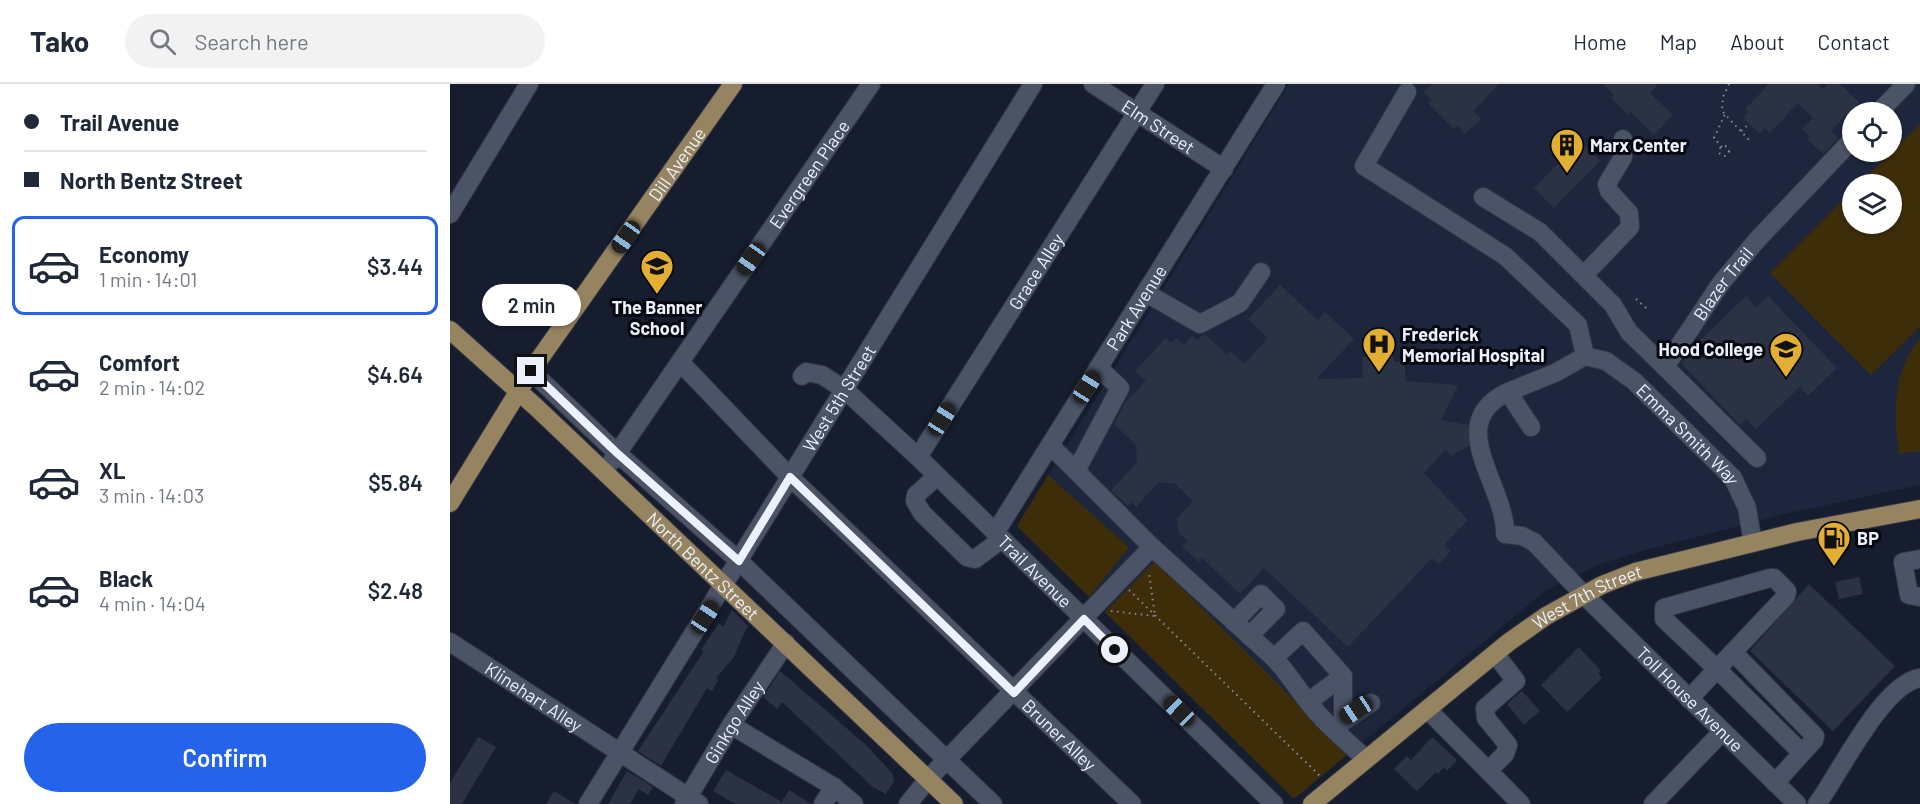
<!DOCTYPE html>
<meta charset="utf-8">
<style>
:root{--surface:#fff;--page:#f2f2f3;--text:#1f2937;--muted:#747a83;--line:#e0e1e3;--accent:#2563eb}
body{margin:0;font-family:Barlow,sans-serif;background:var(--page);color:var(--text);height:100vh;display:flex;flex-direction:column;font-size:22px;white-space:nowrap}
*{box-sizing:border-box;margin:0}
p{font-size:20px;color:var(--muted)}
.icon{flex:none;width:33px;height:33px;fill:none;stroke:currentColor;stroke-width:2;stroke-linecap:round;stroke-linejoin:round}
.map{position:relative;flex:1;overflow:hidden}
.sheet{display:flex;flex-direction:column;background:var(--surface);width:450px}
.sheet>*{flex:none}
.top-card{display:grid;align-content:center;height:132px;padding:0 24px;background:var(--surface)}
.controls{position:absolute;left:1392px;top:18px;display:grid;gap:12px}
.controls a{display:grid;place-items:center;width:60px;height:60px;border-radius:50%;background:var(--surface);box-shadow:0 2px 4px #0004;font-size:30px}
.end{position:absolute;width:27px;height:27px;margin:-14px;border:8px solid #ecf1fd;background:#111;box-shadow:0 0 0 3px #111}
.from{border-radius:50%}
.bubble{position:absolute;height:42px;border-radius:21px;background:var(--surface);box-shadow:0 2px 4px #0004;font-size:20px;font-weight:600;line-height:42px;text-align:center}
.car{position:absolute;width:18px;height:36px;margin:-18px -9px;border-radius:8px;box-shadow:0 0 4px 2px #0007;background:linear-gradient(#222 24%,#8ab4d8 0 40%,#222 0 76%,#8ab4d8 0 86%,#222 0)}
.top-card b{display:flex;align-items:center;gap:21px;height:57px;font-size:22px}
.top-card b+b{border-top:2px solid var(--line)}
.top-card i{width:15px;height:15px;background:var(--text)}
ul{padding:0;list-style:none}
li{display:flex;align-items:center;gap:18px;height:99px;margin:0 12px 9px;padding:0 12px;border:3px solid transparent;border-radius:12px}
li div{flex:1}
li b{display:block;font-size:22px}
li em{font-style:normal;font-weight:600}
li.selected{border-color:var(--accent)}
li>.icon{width:54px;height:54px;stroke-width:1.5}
.primary-button{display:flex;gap:12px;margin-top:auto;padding:12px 24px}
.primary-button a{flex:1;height:69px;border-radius:36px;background:var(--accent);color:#fff;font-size:24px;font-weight:600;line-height:69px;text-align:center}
header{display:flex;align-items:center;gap:36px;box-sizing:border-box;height:84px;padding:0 30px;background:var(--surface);border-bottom:2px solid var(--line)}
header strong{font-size:28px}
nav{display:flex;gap:33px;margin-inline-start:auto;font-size:21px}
.search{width:420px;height:54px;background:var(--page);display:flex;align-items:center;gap:15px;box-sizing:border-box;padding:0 21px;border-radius:33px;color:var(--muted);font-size:22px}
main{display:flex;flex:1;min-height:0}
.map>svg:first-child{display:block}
.built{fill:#1d263d;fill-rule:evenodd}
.green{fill:#3d2d09}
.building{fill:#2b3244}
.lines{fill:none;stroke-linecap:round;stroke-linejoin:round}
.minor-casing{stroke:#323643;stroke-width:20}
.major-casing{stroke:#323643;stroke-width:20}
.path{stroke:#868c9b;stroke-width:2;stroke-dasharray:1.5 4.5;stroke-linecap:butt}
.minor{stroke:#4b5367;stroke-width:18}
.major{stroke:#96835f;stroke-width:18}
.route{stroke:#ecf1fd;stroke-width:8}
.labels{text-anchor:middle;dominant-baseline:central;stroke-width:6;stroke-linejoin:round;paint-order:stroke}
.street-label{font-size:18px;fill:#ecf1fd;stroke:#05080f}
.poi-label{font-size:18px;font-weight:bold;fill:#ecf1fd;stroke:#05080f;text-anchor:start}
</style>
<header>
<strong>Tako</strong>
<div class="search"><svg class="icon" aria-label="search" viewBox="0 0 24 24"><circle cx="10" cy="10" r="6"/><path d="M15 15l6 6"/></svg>Search here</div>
<nav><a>Home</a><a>Map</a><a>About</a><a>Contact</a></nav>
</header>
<main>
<section class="sheet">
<div class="top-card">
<b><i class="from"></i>Trail Avenue</b>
<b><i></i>North Bentz Street</b>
</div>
<ul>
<li class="selected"><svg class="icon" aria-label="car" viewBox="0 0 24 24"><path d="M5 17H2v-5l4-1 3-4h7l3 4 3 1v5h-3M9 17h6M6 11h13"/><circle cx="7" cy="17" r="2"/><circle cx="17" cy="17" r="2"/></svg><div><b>Economy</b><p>1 min · 14:01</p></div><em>$3.44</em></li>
<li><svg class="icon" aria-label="car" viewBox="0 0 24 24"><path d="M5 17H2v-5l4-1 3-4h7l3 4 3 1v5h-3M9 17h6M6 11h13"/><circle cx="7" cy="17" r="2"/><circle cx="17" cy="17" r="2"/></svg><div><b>Comfort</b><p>2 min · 14:02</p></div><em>$4.64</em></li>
<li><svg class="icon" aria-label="car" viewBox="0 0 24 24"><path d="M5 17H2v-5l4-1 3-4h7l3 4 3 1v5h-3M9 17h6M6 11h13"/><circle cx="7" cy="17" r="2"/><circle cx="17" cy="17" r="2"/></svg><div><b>XL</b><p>3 min · 14:03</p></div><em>$5.84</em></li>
<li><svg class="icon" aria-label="car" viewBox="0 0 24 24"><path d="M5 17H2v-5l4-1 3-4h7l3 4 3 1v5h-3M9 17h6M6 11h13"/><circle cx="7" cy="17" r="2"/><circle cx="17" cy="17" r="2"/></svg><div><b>Black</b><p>4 min · 14:04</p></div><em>$2.48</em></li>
</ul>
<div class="primary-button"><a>Confirm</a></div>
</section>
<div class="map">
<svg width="1470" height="720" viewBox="0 0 1470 720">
<rect width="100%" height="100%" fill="#161d2e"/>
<path class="built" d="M839 0H1470V401L1339 429 1192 467 1148 481 1095 507 844 715 567 442ZM1402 28H1442V68H1402ZM1402 100H1442V140H1402Z"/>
<g class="green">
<path d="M1470 40V243L1421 291 1320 189 1402 107V140H1442V100H1409Z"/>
<path d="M1470 254V367L1449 370C1443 329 1442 289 1470 254Z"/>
<path d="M598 391 679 463 639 513 567 442Z"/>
<path d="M705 477 898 670 844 715 655 528Z"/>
</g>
<g class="building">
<path d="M982 0H1049L1023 27 1031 35 1015 50 1008 42 1004 45 978 19 981 16 974 8Z"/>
<path d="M1153 0H1208L1200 9 1223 31 1204 51 1181 28 1178 31 1161 14 1164 11Z"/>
<path d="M1319 0H1368L1373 5 1378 0H1390L1409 18 1381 47 1388 54 1373 70 1357 55 1360 52 1352 45 1363 34 1348 19 1320 49 1315 44 1310 50 1293 34 1299 28 1295 25Z"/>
<path d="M1131 57 1150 77 1104 124 1084 104Z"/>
<path d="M830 201 868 236 875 228 904 255 866 295 913 294 912 273H923L927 277V271L943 272 944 278H955V297L1008 301 991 336 1018 341 1019 362 1000 372 996 365 974 389 1018 436 994 461 1001 467 989 480 982 474 898 563 814 484 790 510 752 474 749 478 732 462 737 457 728 447 727 434 743 417 724 399H708L686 423 682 418 678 422 661 406 687 379 686 361 664 340 674 320 696 297 685 287 716 254 721 259 726 254 734 261 742 252 747 256 755 250 777 271 780 267 794 280 818 254 798 235Z"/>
<path d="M1296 212 1306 223 1318 212 1387 284 1358 312 1350 303 1306 345 1296 335 1290 341 1231 279 1240 266Z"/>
<path d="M1409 493 1413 510 1389 515 1385 498Z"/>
<path d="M1359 500 1445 582 1383 647 1300 567Z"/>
<path d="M282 526 298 542 291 556 284 573 266 594 268 596 262 607 257 604 211 682 188 667 254 567 251 566 269 539 273 543Z"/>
<path d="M1129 563 1151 587 1148 589 1152 594 1117 628 1091 601Z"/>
<path d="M330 587 416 661 443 690 444 697 436 710 423 703 332 618 327 625 313 613Z"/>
<path d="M1072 607 1090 627 1074 641 1057 620Z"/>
<path d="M28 653 46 663 12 720H0V699Z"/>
<path d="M982 653 1007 676 997 687 994 683 988 690 986 688 967 707 944 685 957 672 961 676Z"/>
<path d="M276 686 332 718 339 706 362 720H285L263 707Z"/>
<path d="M177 687 203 703 198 711 189 705 180 720H158Z"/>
<path d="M104 707 125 720H96Z"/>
</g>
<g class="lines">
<defs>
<g id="minor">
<path id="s1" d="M643 0 774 85"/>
<path d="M957 8 914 82 1055 172 1128 241 1135 272"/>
<path d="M1429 28 1456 0"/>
<path d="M1033 113 1090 148 1163 221 1179 248 1215 283"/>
<path d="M0 130 79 0"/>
<path d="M1134 191 1180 143 1179 129 1159 107 1157 100 1173 73V55"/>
<path d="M696 209 750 240 790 219 811 188"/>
<path id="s2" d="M1135 272 1156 277 1184 297 1283 394 1297 424 1303 459"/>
<path id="s3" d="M230 278 340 393 682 720"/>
<path d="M81 287 167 369 289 477 543 720"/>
<path id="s4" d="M352 292 356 288 372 291 395 306 468 373 824 720"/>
<path id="s5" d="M1058 308C992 339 1056 401 1055 450L1072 452 1084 458 1134 511 1347 720"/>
<path d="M1081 343 1058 308 1105 289 1135 272"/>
<path d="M600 361 702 463 824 574C842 593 853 615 871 633 885 648 901 661 916 675"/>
<path id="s6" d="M468 373 705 0"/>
<path id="s7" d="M1307 374 1215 283 1271 199 1307 156 1402 56"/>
<path id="s8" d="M162 377 421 0"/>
<path d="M626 387 670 304 649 284"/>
<path d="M487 392 466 411 465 417 472 429 517 473 525 475 552 455"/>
<path id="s9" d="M545 449 826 0"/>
<path d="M1470 475 1453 478 1459 511 1470 513"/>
<path d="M1320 494H1324L1337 507 1336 512 1267 585 1214 535V524Z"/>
<path d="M784 538 811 510 826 525 799 552"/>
<path id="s10" d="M0 558 249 720"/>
<path d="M1283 568 1365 652 1364 656 1325 699"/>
<path d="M824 574 853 547 893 592V635"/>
<path d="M1239 615 1267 585 1352 669"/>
<path d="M858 618 893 592"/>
<path d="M978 626 1071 720"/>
<path d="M281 641 384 703 404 720"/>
<path d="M888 641 921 619"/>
<path d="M1038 687 1055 670 1058 661 1036 634 1035 624 1066 597 1045 570"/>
<path id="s11" d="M138 720 583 0"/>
<path id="s12" d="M234 720 281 641 336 559"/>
<path d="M373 720 384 703"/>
<path d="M458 720 478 695 702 463"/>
<path d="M1203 720 1272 648"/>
<path d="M1367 720C1389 691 1432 600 1470 594"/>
</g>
<g id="major">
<path id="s13" d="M0 246 87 324 504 720"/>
<path id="s14" d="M0 419 81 287 283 0"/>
<path id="s15" d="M862 720 1059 558 1096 532 1152 501 1185 488 1347 448 1470 425"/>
</g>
</defs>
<use href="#minor" class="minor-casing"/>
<use href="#major" class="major-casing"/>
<g class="path">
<path d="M1279 0 1273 13 1272 27 1301 58"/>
<path d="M1291 47 1299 40"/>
<circle cx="1274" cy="67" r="5"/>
<path d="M1272 63 1264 54 1275 30"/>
<path d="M1186 215 1198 226"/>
<path d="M679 506 871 693"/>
<path d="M661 527 705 532 699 489"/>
</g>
<use href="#minor" class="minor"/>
<use href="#major" class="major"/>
</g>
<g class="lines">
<path class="route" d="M81 287 167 369 289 477 340 393 564 609 634 535 665 566"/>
</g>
<defs>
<symbol id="building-pin" viewBox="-11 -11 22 30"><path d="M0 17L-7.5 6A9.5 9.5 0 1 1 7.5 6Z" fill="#e3ae34" stroke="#05080f"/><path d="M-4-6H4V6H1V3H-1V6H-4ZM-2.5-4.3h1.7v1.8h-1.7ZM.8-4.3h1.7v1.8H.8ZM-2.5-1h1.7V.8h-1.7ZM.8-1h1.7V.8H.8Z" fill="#111"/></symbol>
<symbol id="school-pin" viewBox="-11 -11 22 30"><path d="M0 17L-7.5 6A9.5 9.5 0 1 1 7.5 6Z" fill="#e3ae34" stroke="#05080f"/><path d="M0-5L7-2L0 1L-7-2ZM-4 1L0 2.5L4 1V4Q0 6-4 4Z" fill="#111"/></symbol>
<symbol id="hospital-pin" viewBox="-11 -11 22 30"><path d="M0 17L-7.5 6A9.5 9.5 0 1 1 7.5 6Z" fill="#e3ae34" stroke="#05080f"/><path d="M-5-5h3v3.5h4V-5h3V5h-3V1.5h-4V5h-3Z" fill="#111"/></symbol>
<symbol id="university-pin" viewBox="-11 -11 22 30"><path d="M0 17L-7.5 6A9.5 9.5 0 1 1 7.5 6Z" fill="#e3ae34" stroke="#05080f"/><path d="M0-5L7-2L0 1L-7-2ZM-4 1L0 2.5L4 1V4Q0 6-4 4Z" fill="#111"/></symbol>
<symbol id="fuel-pin" viewBox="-11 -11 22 30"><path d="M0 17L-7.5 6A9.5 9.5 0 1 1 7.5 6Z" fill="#e3ae34" stroke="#05080f"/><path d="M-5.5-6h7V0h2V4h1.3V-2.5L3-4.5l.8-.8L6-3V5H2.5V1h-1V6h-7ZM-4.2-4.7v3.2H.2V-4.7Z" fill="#111"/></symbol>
</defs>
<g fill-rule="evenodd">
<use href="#building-pin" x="1098" y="42" width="38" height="52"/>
<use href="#school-pin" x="188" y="163" width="38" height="52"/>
<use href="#hospital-pin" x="910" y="241" width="38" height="52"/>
<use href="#university-pin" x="1317" y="246" width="38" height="52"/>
<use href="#fuel-pin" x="1365" y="435" width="38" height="52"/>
</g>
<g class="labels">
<g class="street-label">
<text stroke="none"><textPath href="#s1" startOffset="78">Elm Street</textPath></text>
<text stroke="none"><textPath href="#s14" startOffset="408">Dill Avenue</textPath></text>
<text stroke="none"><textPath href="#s8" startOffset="348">Evergreen Place</textPath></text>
<text stroke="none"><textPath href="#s6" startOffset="220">Grace Alley</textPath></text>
<text stroke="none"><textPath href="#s7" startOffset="231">Blazer Trail</textPath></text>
<text stroke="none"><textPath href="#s9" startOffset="266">Park Avenue</textPath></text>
<text stroke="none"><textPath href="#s11" startOffset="477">West 5th Street</textPath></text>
<text stroke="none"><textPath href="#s2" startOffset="132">Emma Smith Way</textPath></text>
<text stroke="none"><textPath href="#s13" startOffset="346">North Bentz Street</textPath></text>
<text stroke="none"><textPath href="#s4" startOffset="312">Trail Avenue</textPath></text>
<text stroke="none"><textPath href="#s15" startOffset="346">West 7th Street</textPath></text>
<text stroke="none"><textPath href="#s10" startOffset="100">Klinehart Alley</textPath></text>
<text stroke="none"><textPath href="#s5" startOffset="411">Toll House Avenue</textPath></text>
<text stroke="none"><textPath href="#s12" startOffset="96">Ginkgo Alley</textPath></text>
<text stroke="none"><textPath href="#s3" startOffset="532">Bruner Alley</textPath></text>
</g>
<g class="poi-label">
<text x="1140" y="61">Marx Center</text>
<text x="207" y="223" text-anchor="middle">The Banner<tspan x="207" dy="21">School</tspan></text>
<text x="952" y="250">Frederick<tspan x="952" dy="21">Memorial Hospital</tspan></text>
<text x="1313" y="265" text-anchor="end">Hood College</text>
<text x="1407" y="454">BP</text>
</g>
</g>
</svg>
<div class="controls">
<a><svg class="icon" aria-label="locate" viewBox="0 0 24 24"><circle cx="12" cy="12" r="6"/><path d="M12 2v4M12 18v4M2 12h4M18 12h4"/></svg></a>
<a><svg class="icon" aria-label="layers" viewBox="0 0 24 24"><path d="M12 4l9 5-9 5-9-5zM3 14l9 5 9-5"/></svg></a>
</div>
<i class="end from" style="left:665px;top:566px"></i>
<i class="end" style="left:81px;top:287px"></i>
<div class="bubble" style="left:32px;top:200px;width:99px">2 min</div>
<i class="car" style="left:176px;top:153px;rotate:215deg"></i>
<i class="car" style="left:301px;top:175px;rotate:215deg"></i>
<i class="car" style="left:637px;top:303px;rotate:32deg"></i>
<i class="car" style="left:492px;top:335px;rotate:32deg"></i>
<i class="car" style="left:255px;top:533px;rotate:33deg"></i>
<i class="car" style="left:906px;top:626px;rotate:237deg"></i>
<i class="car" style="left:729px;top:627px;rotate:314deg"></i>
</div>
</main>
